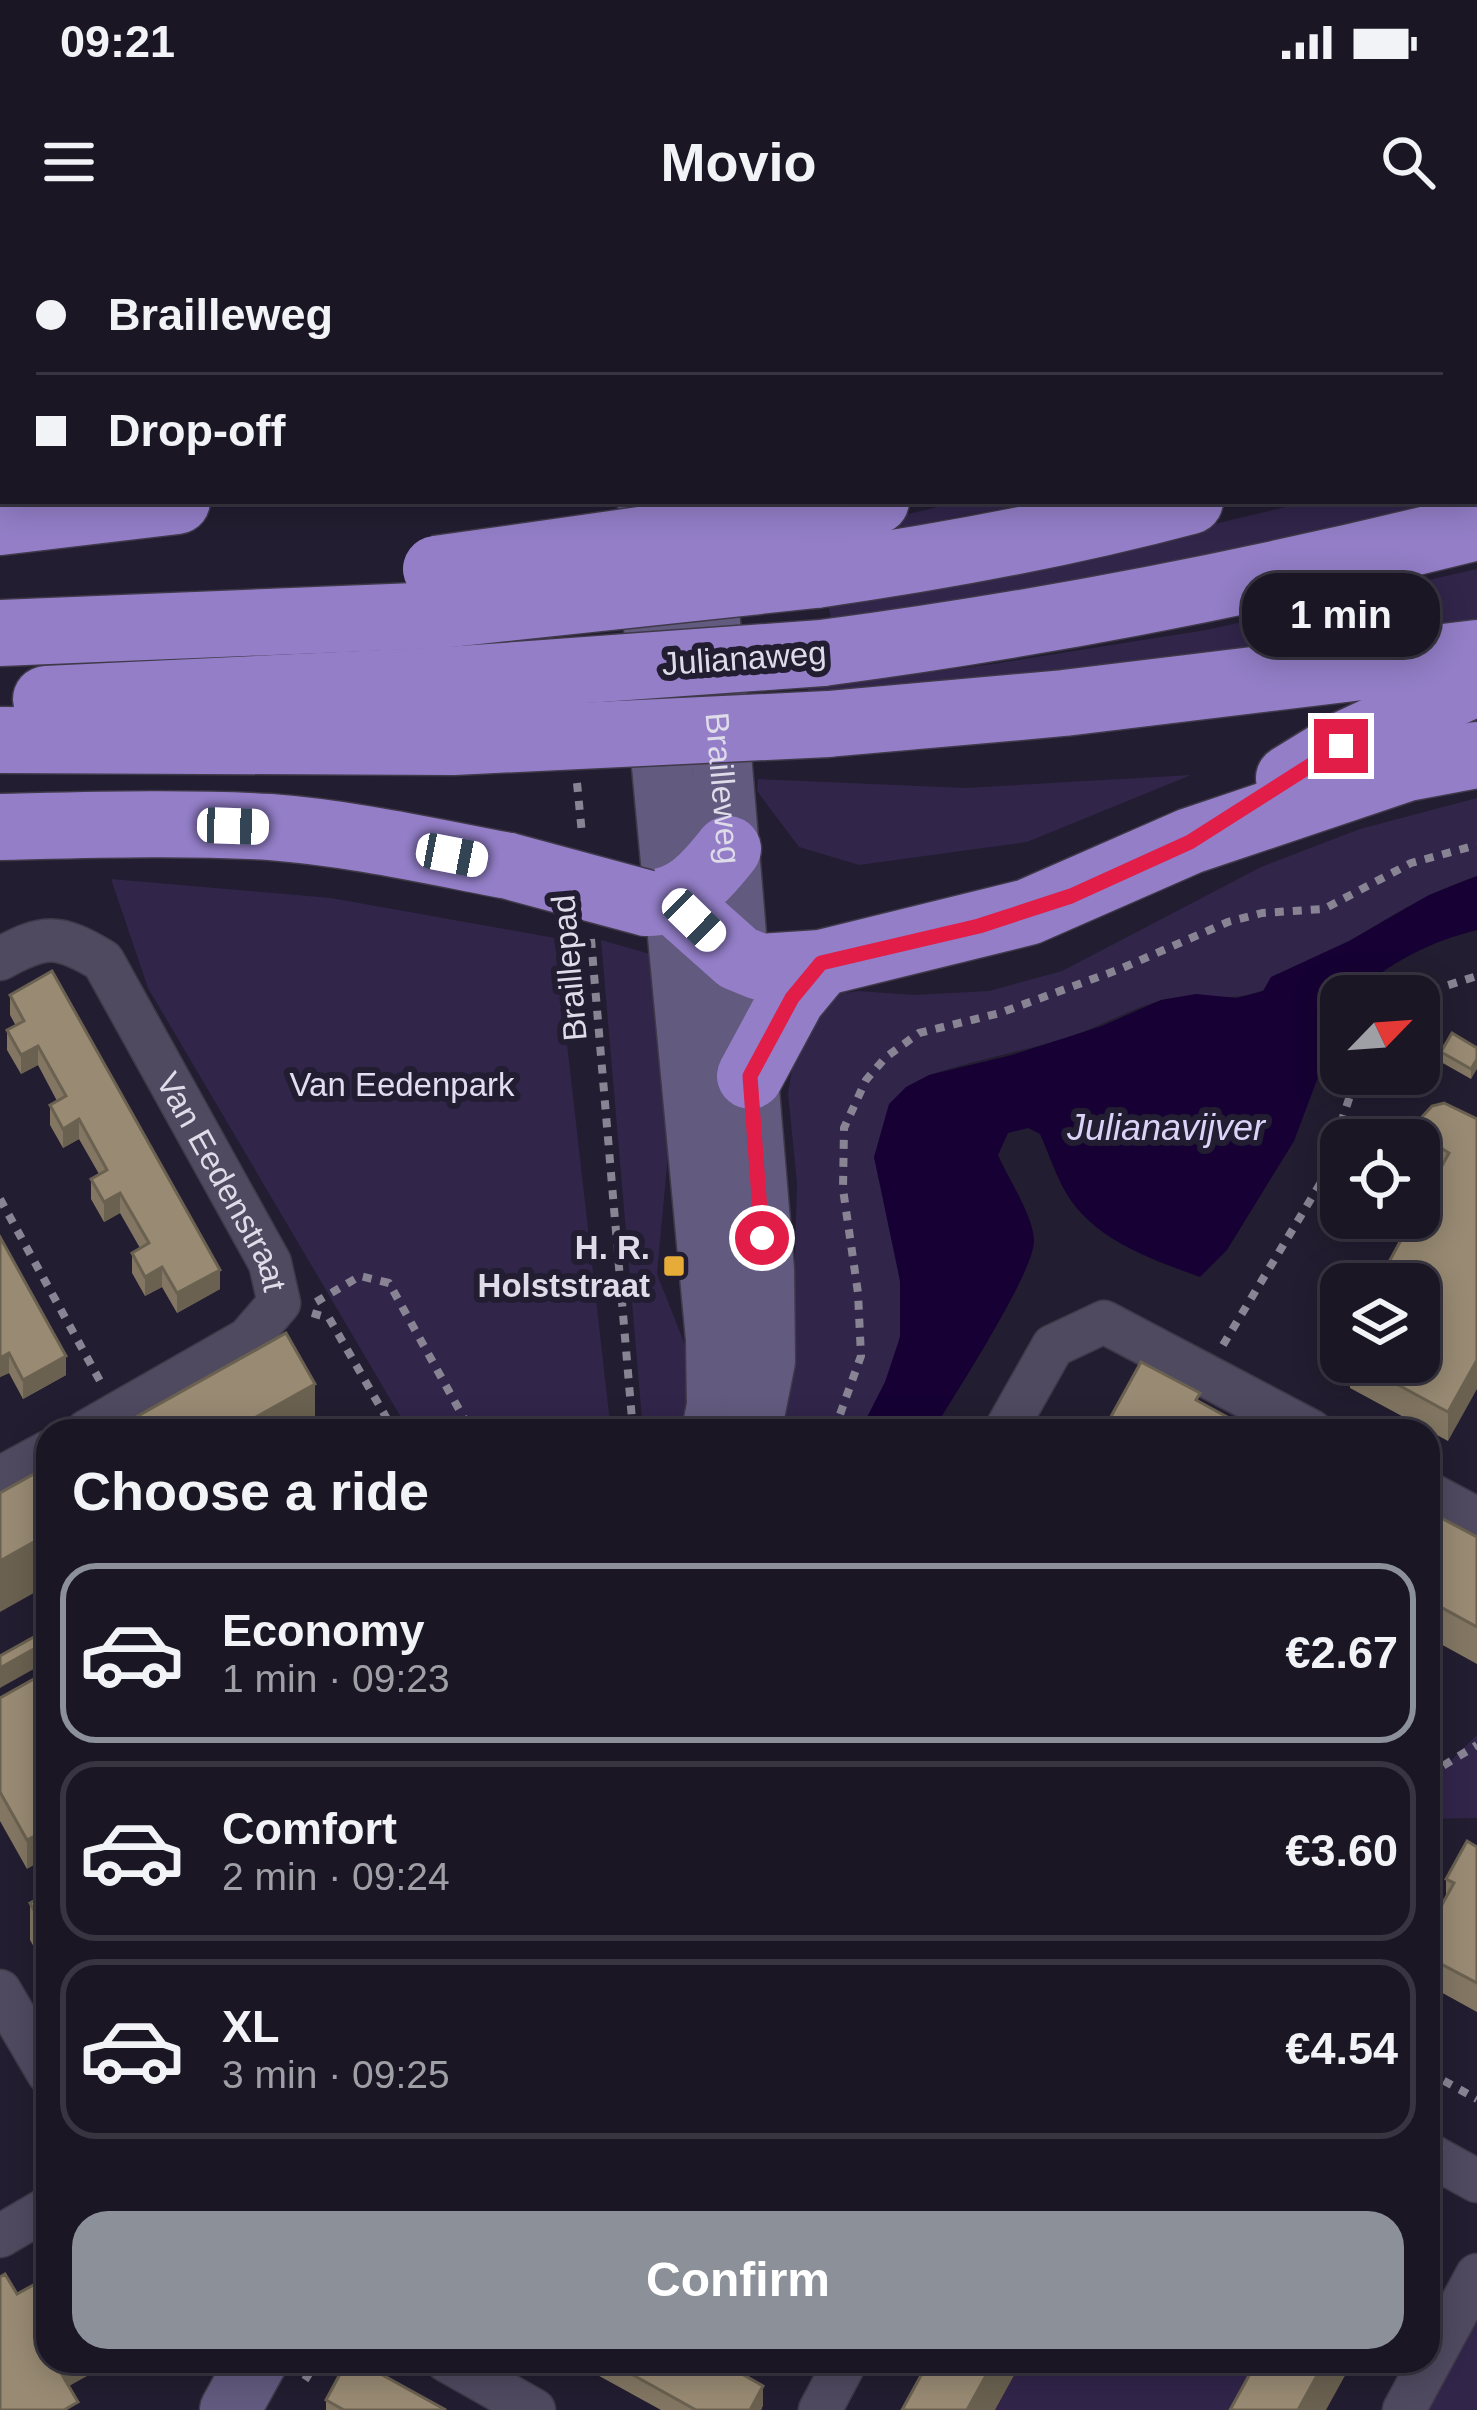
<!DOCTYPE html>
<meta charset="utf-8">
<style>
:root{--surface:#1a1624;--page:#231f2c;--text:#f1f3f6;--muted:#9f9fa6;--line:#383541;--accent:#8c9099}
body{margin:0;font-family:Arial,sans-serif;background:var(--page);color:var(--text);height:100vh;display:flex;flex-direction:column;font-size:45px;white-space:nowrap}
*{box-sizing:border-box;margin:0}
p{font-size:39px;color:var(--muted)}
.icon{flex:none;width:66px;height:66px;fill:none;stroke:currentColor;stroke-width:2;stroke-linecap:round;stroke-linejoin:round}
.map{position:relative;flex:1;overflow:hidden}
.drawer{position:absolute;left:36px;top:1179px;width:1404px;height:954px;display:flex;flex-direction:column;background:var(--surface);border-radius:36px;box-shadow:0 6px 30px #0003,0 0 0 3px var(--line)}
.drawer>*{flex:none}
.guide{position:absolute;left:0px;top:0px;width:1479px;height:264px;box-shadow:0 6px 30px #0003,0 0 0 3px var(--line);display:grid;align-content:center;height:264px;padding:0 36px;background:var(--surface)}
.needle{width:78px;rotate:65deg}
.fabs{position:absolute;left:1320px;top:735px;display:grid;gap:24px}
.fabs a{display:grid;place-items:center;width:120px;height:120px;border-radius:24px;background:var(--surface);box-shadow:0 6px 30px #0003,0 0 0 3px var(--line);font-size:60px}
.end{position:absolute;width:54px;height:54px;margin:-27px;border:15px solid #e11d48;background:#fff;box-shadow:0 0 0 6px #fff}
.from{border-radius:50%}
.bubble{position:absolute;height:84px;border-radius:36px;background:var(--surface);box-shadow:0 6px 30px #0003,0 0 0 3px var(--line);font-size:39px;font-weight:800;line-height:84px;text-align:center}
.car{position:absolute;width:36px;height:72px;margin:-36px -18px;border-radius:15px;box-shadow:0 0 9px 3px #0007;background:linear-gradient(#fff 24%,#345 0 40%,#fff 0 76%,#345 0 86%,#fff 0)}
.guide b{display:flex;align-items:center;gap:42px;height:114px;font-size:45px}
.guide b+b{border-top:3px solid var(--line)}
.guide i{width:30px;height:30px;background:var(--text)}
ul{padding:0;list-style:none}
li{display:flex;align-items:center;gap:36px;height:180px;margin:0 24px 18px;padding:0 12px;border:6px solid var(--line);border-radius:36px}
li div{flex:1}
li b{display:block;font-size:45px}
li em{font-style:normal;font-weight:800}
li.active{border-color:var(--accent)}
li>.icon{width:108px;height:108px;stroke-width:1.5}
h2{padding:0 36px;font-size:54px;line-height:144px}
.cta{display:flex;gap:24px;margin-top:auto;padding:24px 36px}
.cta a{flex:1;height:138px;border-radius:36px;background:var(--accent);color:#fff;font-size:48px;font-weight:800;line-height:138px;text-align:center}
.status{display:flex;justify-content:space-between;align-items:center;height:84px;padding:0 60px;background:var(--surface);direction:ltr}
.status svg{height:33px;fill:currentColor}
header{display:flex;justify-content:space-between;align-items:center;height:156px;padding:0 36px;background:var(--surface);font-size:54px;font-weight:800}
.map>svg:first-child{display:block}
.green{fill:#31254a}
.water{fill:#160034}
.lines{fill:none;stroke-linecap:round;stroke-linejoin:round}
.street-casing{stroke:#3f3949;stroke-width:45}
.secondary-casing{stroke:#3f3949;stroke-width:63}
.highway-casing{stroke:#3f3949;stroke-width:69}
.path{stroke:#888494;stroke-width:8;stroke-dasharray:9 9;stroke-linecap:butt}
.street{stroke:#4f4a60;stroke-width:42}
.secondary{stroke:#635a7f;stroke-width:60}
.highway{stroke:#937ec7;stroke-width:66}
.highway-bridge-casing{stroke:#3f3949;stroke-width:69;stroke-linecap:butt}
.highway-bridge{stroke:#937ec7;stroke-width:66}
.wall{fill:#837763}
.shaded-wall{fill:#6a6150}
.building{fill:#988a73;stroke:#6a6150;stroke-width:3}
.route{stroke:#e11d48;stroke-width:15}
.poi-dot{fill:#e7ac37;stroke:#221d30;stroke-width:4.5}
.labels{text-anchor:middle;dominant-baseline:central;stroke-width:12;stroke-linejoin:round;paint-order:stroke}
.street-label{font-size:33px;fill:#dfdce9;stroke:#221d30}
.park-label{font-size:33px;fill:#e2ddf0;stroke:#221d30}
.poi-label{font-size:33px;font-weight:bold;fill:#dfdce9;stroke:#221d30;text-anchor:end}
.water-label{font-size:36px;font-style:italic;fill:#dcd3f8;stroke:#221d30}
</style>
<div class="status"><b>09:21</b><svg viewBox="0 0 49 12"><path d="M0 12V9h3v3zM5 12V6h3v6zM10 12V3h3v9zM15 12V0h3v12zM26 1h20v11H26zM47 4h2v5h-2z"/></svg></div>
<header><svg class="icon" aria-label="menu" viewBox="0 0 24 24"><path d="M4 6h16M4 12h16M4 18h16"/></svg>Movio<svg class="icon" aria-label="search" viewBox="0 0 24 24"><circle cx="10" cy="10" r="6"/><path d="M15 15l6 6"/></svg></header>
<div class="map">
<svg width="1477" height="2170" viewBox="0 0 1477 2170">
<rect width="100%" height="100%" fill="#221d30"/>
<g class="green">
<path d="M969 0H1343L1353 3H964Z"/>
<path d="M1477 205V268L833 390 828 364 965 343 1311 261H1476Z"/>
<path d="M964 261H1042L828 301 895 277Z"/>
<path d="M1477 329V384L808 458V448L993 424 1206 390Z"/>
<path d="M1191 535 1027 602 859 625 799 607 757 551 758 539 965 548Z"/>
<path d="M1477 558V636C1399 661 1339 715 1266 749 1234 764 1200 752 1166 759 1134 767 1103 785 1072 796 1025 811 976 820 929 835L874 917C887 974 907 1036 900 1095 896 1129 875 1161 860 1191H777L793 1085 797 944 788 853 799 788 821 756 859 751 913 755 989 751 1062 731 1261 627 1360 589Z"/>
<path d="M111 639 331 658 555 698 611 1191H409L148 748Z"/>
<path d="M601 700 664 718 676 828 657 1034 685 1105 688 1191H643Z"/>
<path d="M1477 1495V1578L1428 1579V1543Z"/>
<path d="M1477 2077V2170H1429Z"/>
<path d="M1022 2121H1281L1255 2170H995Z"/>
</g>
<g class="water">
<path d="M0 0H498L3 3 0 134Z"/>
<path d="M1477 636V690C1432 701 1387 723 1354 756H1341V776L1294 901 1227 1010 1200 1037C1154 1020 1102 1003 1072 962 1058 943 1050 916 1040 894L1028 888 1008 893 998 915C1008 938 1034 977 1034 1001 1034 1033 953 1157 933 1191H860L885 1142 900 1097V1041L874 917 889 864 906 847 929 835 1012 815 1102 786 1161 760 1196 754 1237 758 1263 751 1271 737 1349 701 1429 655Z"/>
</g>
<g class="lines">
<defs>
<g id="street">
<path id="s1" d="M0 719C44 694 59 694 103 721L270 1023 279 1063 248 1099 87 1191"/>
<path d="M1005 1191 1053 1106 1104 1082 1311 1191"/>
<path d="M0 1238 48 1212"/>
<path d="M1428 1253 1477 1279"/>
<path d="M0 1751 48 1833"/>
<path d="M1428 1914 1477 1941"/>
<path d="M0 1996 48 1968"/>
<path d="M447 2121 534 2170"/>
<path d="M820 2170 846 2121"/>
<path d="M1404 2170 1477 2035"/>
</g>
<g id="secondary">
<path d="M798 3 803 0"/>
<path d="M913 3 918 0"/>
<path d="M648 261 660 505 716 1099 717 1166 712 1191"/>
<path id="s2" d="M708 297 706 335 764 1030 765 1121 751 1191"/>
<path d="M230 2170 257 2121"/>
</g>
<g id="highway">
<path d="M741 3 745 0"/>
<path d="M1476 102H1477"/>
<path d="M1476 174 1477 173"/>
<path d="M809 276 876 261"/>
<path d="M0 282 177 261"/>
<path d="M815 335C942 317 1066 294 1190 261"/>
<path d="M0 393 441 375"/>
<path d="M822 413C1043 384 1261 341 1477 287"/>
<path d="M46 459 447 440"/>
<path d="M828 484 1064 463 1477 413"/>
<path d="M0 500 453 502"/>
<path d="M1289 538 1341 506 1477 442"/>
<path d="M0 587C90 585 180 582 270 587 350 593 430 611 509 626"/>
<path d="M674 661 738 718 760 727 821 723 1028 672 1190 601 1407 528 1477 515"/>
<path d="M646 663C684 663 706 637 728 609"/>
<path d="M750 836 792 758 821 723"/>
</g>
</defs>
<use href="#street" class="street-casing"/>
<use href="#secondary" class="secondary-casing"/>
<use href="#highway" class="highway-casing"/>
<g class="path">
<path d="M591 3 596 0"/>
<path d="M0 158 3 157"/>
<path d="M577 543 582 594"/>
<path d="M591 699 633 1191"/>
<path d="M1414 756 1477 736"/>
<path d="M0 959 100 1141"/>
<path d="M316 1062 360 1036 389 1043 471 1191"/>
<path d="M312 1073 329 1078 394 1191"/>
<path d="M1223 1105 1323 939 1357 834"/>
<path d="M834 1191 861 1116 858 1053 843 949 844 888 866 840 886 817 919 793 1000 773 1120 729 1228 682 1262 673 1324 669 1411 623 1477 605"/>
<path d="M1428 1535 1477 1505"/>
<path d="M1428 1832 1477 1859"/>
<path d="M305 2140 317 2121"/>
</g>
<use href="#street" class="street"/>
<use href="#secondary" class="secondary"/>
<use href="#highway" class="highway"/>
<defs>
<g id="highway-bridge">
<path d="M436 329 809 276"/>
<path d="M441 375 815 335"/>
<path d="M447 440 822 413"/>
<path d="M453 502 828 484"/>
<path d="M509 626 646 663"/>
</g>
</defs>
<use href="#highway-bridge" class="highway-bridge-casing"/>
<use href="#highway-bridge" class="highway-bridge"/>
</g>
<g class="wall">
<path d="M10 755 220 1049 177 1073 162 1047 145 1056 132 1033V1013L140 1008 120 973 104 982 91 959V939L99 934 79 899 63 908 50 885V865L57 861 38 825 21 834 7 810V790L16 786 10 775Z"/>
<path d="M1477 808 1471 839 1441 822V812Z"/>
<path d="M1422 877 1477 879 1448 1201 1350 1148 1349 1122H1419L1437 934 1425 927 1422 906Z"/>
<path d="M0 997 66 1135 23 1159 9 1133 0 1137Z"/>
<path d="M1428 1271 1477 1297V1424L1428 1397Z"/>
<path d="M48 1431 27 1629 0 1581V1458Z"/>
<path d="M1477 1607V1772L1428 1745V1690L1446 1657V1639Z"/>
<path d="M48 1653V1732L30 1700V1663Z"/>
<path d="M572 2121H719L763 2165 761 2170H661Z"/>
<path d="M326 2160 446 2170H326Z"/>
</g>
<g class="shaded-wall">
<path d="M38 806V825L21 834V815Z"/>
<path d="M1477 819V829L1471 839V829Z"/>
<path d="M79 879V899L63 908V889Z"/>
<path d="M120 953V973L104 982V962Z"/>
<path d="M162 1027V1047L145 1056V1037Z"/>
<path d="M220 1030V1049L177 1073V1053Z"/>
<path d="M9 1113V1133L0 1137V1118Z"/>
<path d="M66 1116V1135L23 1159V1140Z"/>
<path d="M1477 1120V1149L1448 1201V1172Z"/>
<path d="M315 1144V1191H231Z"/>
<path d="M48 1294V1345L0 1372V1321Z"/>
<path d="M48 1401V1421L0 1448V1428Z"/>
<path d="M48 1589V1617L27 1629V1600Z"/>
<path d="M1442 1908V1958L1428 1984V1934Z"/>
<path d="M53 2121H114L53 2155Z"/>
<path d="M994 2121H1022L995 2170H967Z"/>
<path d="M1325 2121H1353L1326 2170H1298Z"/>
<path d="M763 2146V2165L761 2170H750Z"/>
</g>
<g class="building">
<path d="M52 731 220 1030 177 1053 162 1027 145 1037 132 1013 149 1003 120 953 104 962 91 939 107 930 79 879 63 889 50 865 66 856 38 806 21 815 7 790 24 781 10 755Z"/>
<path d="M1452 793 1477 808V819L1471 829 1441 812Z"/>
<path d="M1444 863 1477 879V1120L1448 1172 1356 1122H1419V1044H1377L1413 978H1419V967L1449 913 1425 898 1422 877 1432 866Z"/>
<path d="M0 997 66 1116 23 1140 9 1113 0 1118Z"/>
<path d="M286 1093 315 1144 231 1191H111Z"/>
<path d="M1141 1122 1200 1153 1196 1160 1253 1191H1103Z"/>
<path d="M48 1226V1294L0 1321V1253Z"/>
<path d="M1428 1271 1477 1297V1387L1428 1360Z"/>
<path d="M48 1389V1401L0 1428V1416Z"/>
<path d="M48 1431V1589L27 1600 0 1552V1458Z"/>
<path d="M1467 1601 1477 1607V1743L1428 1717V1690L1454 1643 1446 1639Z"/>
<path d="M48 1653V1695L30 1663Z"/>
<path d="M1428 1900 1442 1908 1428 1934Z"/>
<path d="M5 2034 17 2054 48 2037V2121H54L78 2162 64 2170H0V2037Z"/>
<path d="M347 2121H357L446 2170H344L326 2160Z"/>
<path d="M608 2121H719L763 2146 750 2170H696Z"/>
<path d="M929 2121H994L967 2170H902Z"/>
<path d="M1257 2121H1325L1298 2170H1230Z"/>
</g>
<g class="lines">
<path class="route" d="M762 998 750 836 792 758 821 723 979 686 1071 656 1190 602 1341 506"/>
</g>
<rect class="poi-dot" x="662" y="1014" width="24" height="24" rx="6"/>
<g class="labels">
<g class="street-label">
<text transform="translate(744 418) rotate(-4)">Julianaweg</text>
<text stroke="none"><textPath href="#s2" startOffset="252">Brailleweg</textPath></text>
<text transform="translate(569 728) rotate(-95)">Braillepad</text>
<text stroke="none"><textPath href="#s1" startOffset="363">Van Eedenstraat</textPath></text>
</g>
<g class="park-label">
<text x="402" y="844">Van Eedenpark</text>
</g>
<g class="poi-label">
<text x="650" y="1007">H. R.<tspan x="650" dy="38">Holststraat</tspan></text>
</g>
<g class="water-label">
<text x="1166" y="887">Julianavijver</text>
</g>
</g>
</svg>
<div class="fabs">
<a><svg class="needle" viewBox="-14 -14 28 28"><path d="M0-13l5 13h-10z" fill="#e53935"/><path d="M0 13l5-13h-10z" fill="#9f9fa6"/></svg></a>
<a><svg class="icon" aria-label="locate" viewBox="0 0 24 24"><circle cx="12" cy="12" r="6"/><path d="M12 2v4M12 18v4M2 12h4M18 12h4"/></svg></a>
<a><svg class="icon" aria-label="layers" viewBox="0 0 24 24"><path d="M12 4l9 5-9 5-9-5zM3 14l9 5 9-5"/></svg></a>
</div>
<i class="end from" style="left:762px;top:998px"></i>
<i class="end" style="left:1341px;top:506px"></i>
<div class="bubble" style="left:1242px;top:333px;width:198px">1 min</div>
<i class="car" style="left:233px;top:586px;rotate:92deg"></i>
<i class="car" style="left:452px;top:615px;rotate:101deg"></i>
<i class="car" style="left:694px;top:680px;rotate:134deg"></i>
<div class="guide">
<b><i class="from"></i>Brailleweg</b>
<b><i></i>Drop-off</b>
</div>
<section class="drawer">
<h2>Choose a ride</h2>
<ul>
<li class="active"><svg class="icon" aria-label="car" viewBox="0 0 24 24"><path d="M5 17H2v-5l4-1 3-4h7l3 4 3 1v5h-3M9 17h6M6 11h13"/><circle cx="7" cy="17" r="2"/><circle cx="17" cy="17" r="2"/></svg><div><b>Economy</b><p>1 min · 09:23</p></div><em>€2.67</em></li>
<li><svg class="icon" aria-label="car" viewBox="0 0 24 24"><path d="M5 17H2v-5l4-1 3-4h7l3 4 3 1v5h-3M9 17h6M6 11h13"/><circle cx="7" cy="17" r="2"/><circle cx="17" cy="17" r="2"/></svg><div><b>Comfort</b><p>2 min · 09:24</p></div><em>€3.60</em></li>
<li><svg class="icon" aria-label="car" viewBox="0 0 24 24"><path d="M5 17H2v-5l4-1 3-4h7l3 4 3 1v5h-3M9 17h6M6 11h13"/><circle cx="7" cy="17" r="2"/><circle cx="17" cy="17" r="2"/></svg><div><b>XL</b><p>3 min · 09:25</p></div><em>€4.54</em></li>
</ul>
<div class="cta"><a>Confirm</a></div>
</section>
</div>
